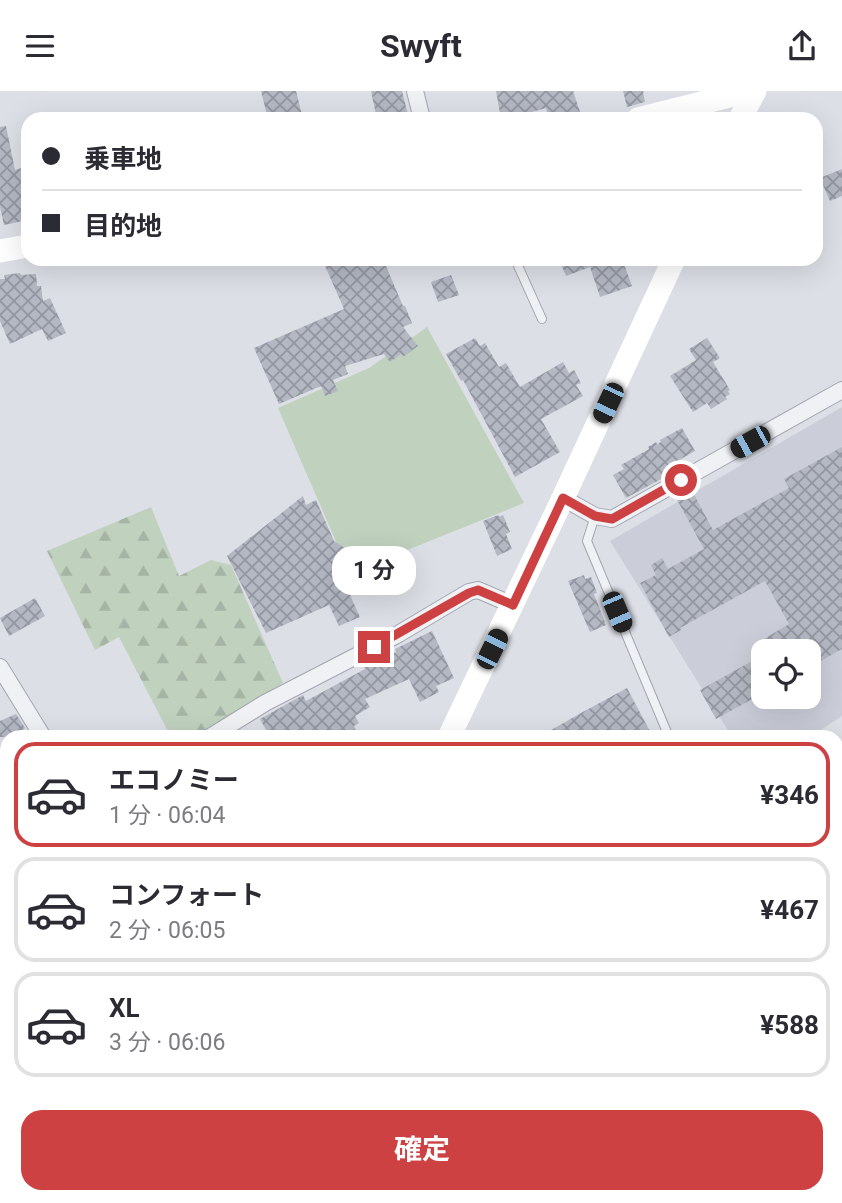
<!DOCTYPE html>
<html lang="ja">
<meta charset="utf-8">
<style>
:root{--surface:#fff;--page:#f7f7f7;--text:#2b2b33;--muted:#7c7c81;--line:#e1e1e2;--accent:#cd4143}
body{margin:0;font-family:Roboto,"Noto Sans JP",sans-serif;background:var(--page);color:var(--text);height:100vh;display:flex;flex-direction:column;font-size:26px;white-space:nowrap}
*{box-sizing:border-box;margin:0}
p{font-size:23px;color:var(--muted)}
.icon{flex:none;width:38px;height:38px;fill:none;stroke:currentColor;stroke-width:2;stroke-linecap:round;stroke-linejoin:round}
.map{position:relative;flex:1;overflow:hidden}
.drawer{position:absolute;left:0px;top:639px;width:844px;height:474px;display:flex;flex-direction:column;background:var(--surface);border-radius:21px 21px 0 0;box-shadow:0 7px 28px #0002}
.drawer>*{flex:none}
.top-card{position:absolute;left:21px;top:21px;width:802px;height:154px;border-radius:21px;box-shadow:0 7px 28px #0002;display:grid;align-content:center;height:154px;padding:0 21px;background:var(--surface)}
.fabs{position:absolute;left:751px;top:548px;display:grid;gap:14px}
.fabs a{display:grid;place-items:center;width:70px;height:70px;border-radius:14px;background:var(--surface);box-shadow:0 7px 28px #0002;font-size:35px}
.end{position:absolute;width:32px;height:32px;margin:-16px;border:9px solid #cd4143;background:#fff;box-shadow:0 0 0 4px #fff}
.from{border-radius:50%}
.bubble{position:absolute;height:49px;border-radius:21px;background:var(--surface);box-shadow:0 7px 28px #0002;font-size:23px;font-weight:700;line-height:49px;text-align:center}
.car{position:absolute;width:21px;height:42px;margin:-21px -10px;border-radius:9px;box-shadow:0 0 5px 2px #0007;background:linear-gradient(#222 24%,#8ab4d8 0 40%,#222 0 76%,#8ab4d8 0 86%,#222 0)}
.top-card b{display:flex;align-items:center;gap:24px;height:66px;font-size:26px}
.top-card b+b{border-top:2px solid var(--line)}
.top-card i{width:18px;height:18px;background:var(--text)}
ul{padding:12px 0 0;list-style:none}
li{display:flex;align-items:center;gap:21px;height:105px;margin:0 14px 10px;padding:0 7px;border:4px solid var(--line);border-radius:21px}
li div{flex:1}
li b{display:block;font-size:26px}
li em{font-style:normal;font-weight:700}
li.selected{border-color:var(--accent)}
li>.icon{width:63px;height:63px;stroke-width:1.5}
.cta{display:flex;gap:14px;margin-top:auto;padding:14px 21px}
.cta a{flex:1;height:80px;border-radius:21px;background:var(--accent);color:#fff;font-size:28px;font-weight:700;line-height:80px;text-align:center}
header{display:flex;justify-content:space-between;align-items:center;height:91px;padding:0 21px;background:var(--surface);font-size:32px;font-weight:700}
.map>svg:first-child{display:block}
.built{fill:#cbced9;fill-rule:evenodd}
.forest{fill:url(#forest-firs)}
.pitch{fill:#c0d1be}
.building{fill:url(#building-cross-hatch)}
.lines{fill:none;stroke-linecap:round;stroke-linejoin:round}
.lane-casing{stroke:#a2a6b1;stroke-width:10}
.street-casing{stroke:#a2a6b1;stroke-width:18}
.lane{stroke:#eff1f5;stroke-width:8}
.street{stroke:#eff1f5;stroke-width:16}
.secondary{stroke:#fff;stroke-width:23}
.route{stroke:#cd4143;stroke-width:9}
</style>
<header><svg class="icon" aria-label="menu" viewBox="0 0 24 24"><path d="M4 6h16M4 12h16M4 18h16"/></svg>Swyft<svg class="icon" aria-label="share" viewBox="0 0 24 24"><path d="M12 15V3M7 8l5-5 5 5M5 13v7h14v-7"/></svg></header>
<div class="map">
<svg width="842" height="1112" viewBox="0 0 842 1112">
<defs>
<pattern id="forest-firs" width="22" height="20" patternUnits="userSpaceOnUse" patternTransform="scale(1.75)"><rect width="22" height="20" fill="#c0d1be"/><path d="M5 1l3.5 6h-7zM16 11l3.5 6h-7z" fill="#a5b4a4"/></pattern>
<pattern id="building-cross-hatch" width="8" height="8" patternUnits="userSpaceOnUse" patternTransform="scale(1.75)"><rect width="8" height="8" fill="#b4b8c3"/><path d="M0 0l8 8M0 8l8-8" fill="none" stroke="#9296a0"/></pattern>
</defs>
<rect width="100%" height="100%" fill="#dddfe7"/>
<path class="built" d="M842 316V625L810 646H732L610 450ZM763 560H808V606H763Z"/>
<g class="forest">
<path d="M151 416 179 485 211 469 231 474 283 592 193 646H171L119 546 95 559 47 460Z"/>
<path d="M842 808V1035L836 1027V811Z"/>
<path d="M486 1106H577L573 1112H482Z"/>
</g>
<path class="pitch" d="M427 236 524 412 360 478 352 458 338 455 278 317 369 277Z"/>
<g class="building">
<path d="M261 0H296L303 28H268Z"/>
<path d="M371 0H402L409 28H377Z"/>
<path d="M496 0H573L581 24 569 28 567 23 549 28 546 17 521 24 522 28H501Z"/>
<path d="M623 0H643L645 11 627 16Z"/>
<path d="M6 35 15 79 28 75V129L4 134 0 116V36Z"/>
<path d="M842 78V105L830 110 820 87Z"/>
<path d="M322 168H383L403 215H405L412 232 403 236 418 255 403 266 401 263 390 271 384 263 345 275 348 283 333 289 338 300 325 305 321 295 279 313 254 257 344 218Z"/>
<path d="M559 168H622L632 195 600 206 590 176 566 185Z"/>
<path d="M20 182 21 184 36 183 37 195H41L43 210 50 207 66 242 48 250 42 238 10 253 0 230V188H5L4 184Z"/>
<path d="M451 184 459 204 438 211 431 191Z"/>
<path d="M475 247 480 255 485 252 499 276 506 272 520 296 563 271 569 282 574 279 581 292 576 294 583 305 541 328 560 361 515 386 463 289 461 290 446 263Z"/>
<path d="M707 247 720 267 713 271 730 299 728 300 730 303 725 306 727 308 711 318 707 312 693 321 670 285 696 269 689 258Z"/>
<path d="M682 337 695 360 672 373 676 380 626 407 613 384 624 378 621 374 649 358 648 356 656 351 657 353 661 351 660 349Z"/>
<path d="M842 356V558L808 577V560H765L759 551 789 533 765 490 680 537 681 539 669 546 640 492 656 484 651 474 662 467 668 478 704 458 675 405 690 396 713 439 789 397 784 388Z"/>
<path d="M303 405 306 414 316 409 334 450 346 458 352 473 343 477 354 502 350 504 360 526 339 535 329 514 266 542 227 465Z"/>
<path d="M498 424 499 426 503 424 510 441 506 443 512 458 497 465 483 430Z"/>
<path d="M584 484 585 488 591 486 597 502 594 503 606 534 590 541 568 490Z"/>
<path d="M35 507 45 525 9 545 0 527Z"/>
<path d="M432 540 454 587 436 595 439 601 420 611 409 588 365 608 370 616 355 625 359 632 354 635 359 646H270L260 628 303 604 306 610 365 578 364 576 396 561 395 558Z"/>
<path d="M763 564V602L716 628 700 599Z"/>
<path d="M627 597 653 646H539L581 622Z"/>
<path d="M16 623 25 637 14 646H0V630Z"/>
</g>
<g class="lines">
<defs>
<g id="lane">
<path d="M515 168 542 228"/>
<path d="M595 425 587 450 669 646"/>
</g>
<g id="street">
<path d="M415 0 422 28"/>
<path d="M563 407 595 425 612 428 842 299"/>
<path d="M0 576 43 646"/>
<path d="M210 646 265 612 395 545 469 501 478 499 513 514"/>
<path d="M0 988 7 1010"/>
<path d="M836 1043 842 1051"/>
<path d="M0 1057 7 1055"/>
<path d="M110 1106 117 1112"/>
<path d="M578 1112 581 1106"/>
</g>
</defs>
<use href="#lane" class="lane-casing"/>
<use href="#street" class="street-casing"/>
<use href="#lane" class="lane"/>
<use href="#street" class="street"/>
<g class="secondary">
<path d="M638 28 749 0"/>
<path d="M740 28 755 0"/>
<path d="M0 160 28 155"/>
<path d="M449 646 563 407 674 168"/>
<path d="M230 1112 233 1106"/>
</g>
</g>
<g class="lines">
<path class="route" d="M374 556 469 502 478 499 513 514 563 407 595 425 612 428 681 389"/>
</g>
</svg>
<div class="fabs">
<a><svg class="icon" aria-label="locate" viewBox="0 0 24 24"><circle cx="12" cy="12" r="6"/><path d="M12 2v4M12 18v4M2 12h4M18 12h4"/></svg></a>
</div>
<i class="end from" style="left:681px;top:389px"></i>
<i class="end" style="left:374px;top:556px"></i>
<div class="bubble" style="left:332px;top:455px;width:84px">1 分</div>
<i class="car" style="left:608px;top:312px;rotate:205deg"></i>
<i class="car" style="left:750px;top:351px;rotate:241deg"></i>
<i class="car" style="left:617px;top:521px;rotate:157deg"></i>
<i class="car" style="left:492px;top:558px;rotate:26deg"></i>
<div class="top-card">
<b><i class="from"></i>乗車地</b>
<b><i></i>目的地</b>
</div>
<section class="drawer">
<ul>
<li class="selected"><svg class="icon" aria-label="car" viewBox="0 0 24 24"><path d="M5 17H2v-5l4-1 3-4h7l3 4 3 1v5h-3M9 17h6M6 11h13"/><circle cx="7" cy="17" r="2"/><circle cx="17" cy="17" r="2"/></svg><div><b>エコノミー</b><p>1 分 · 06:04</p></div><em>¥346</em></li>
<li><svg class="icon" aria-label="car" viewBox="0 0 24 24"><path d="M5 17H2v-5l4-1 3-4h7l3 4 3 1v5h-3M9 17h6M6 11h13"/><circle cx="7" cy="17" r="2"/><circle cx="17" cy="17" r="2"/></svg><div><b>コンフォート</b><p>2 分 · 06:05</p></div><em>¥467</em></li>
<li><svg class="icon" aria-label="car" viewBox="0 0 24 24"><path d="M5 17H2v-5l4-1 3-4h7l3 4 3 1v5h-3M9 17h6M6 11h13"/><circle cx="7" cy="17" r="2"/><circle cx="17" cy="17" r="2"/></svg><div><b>XL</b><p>3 分 · 06:06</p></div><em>¥588</em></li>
</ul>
<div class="cta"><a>確定</a></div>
</section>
</div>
